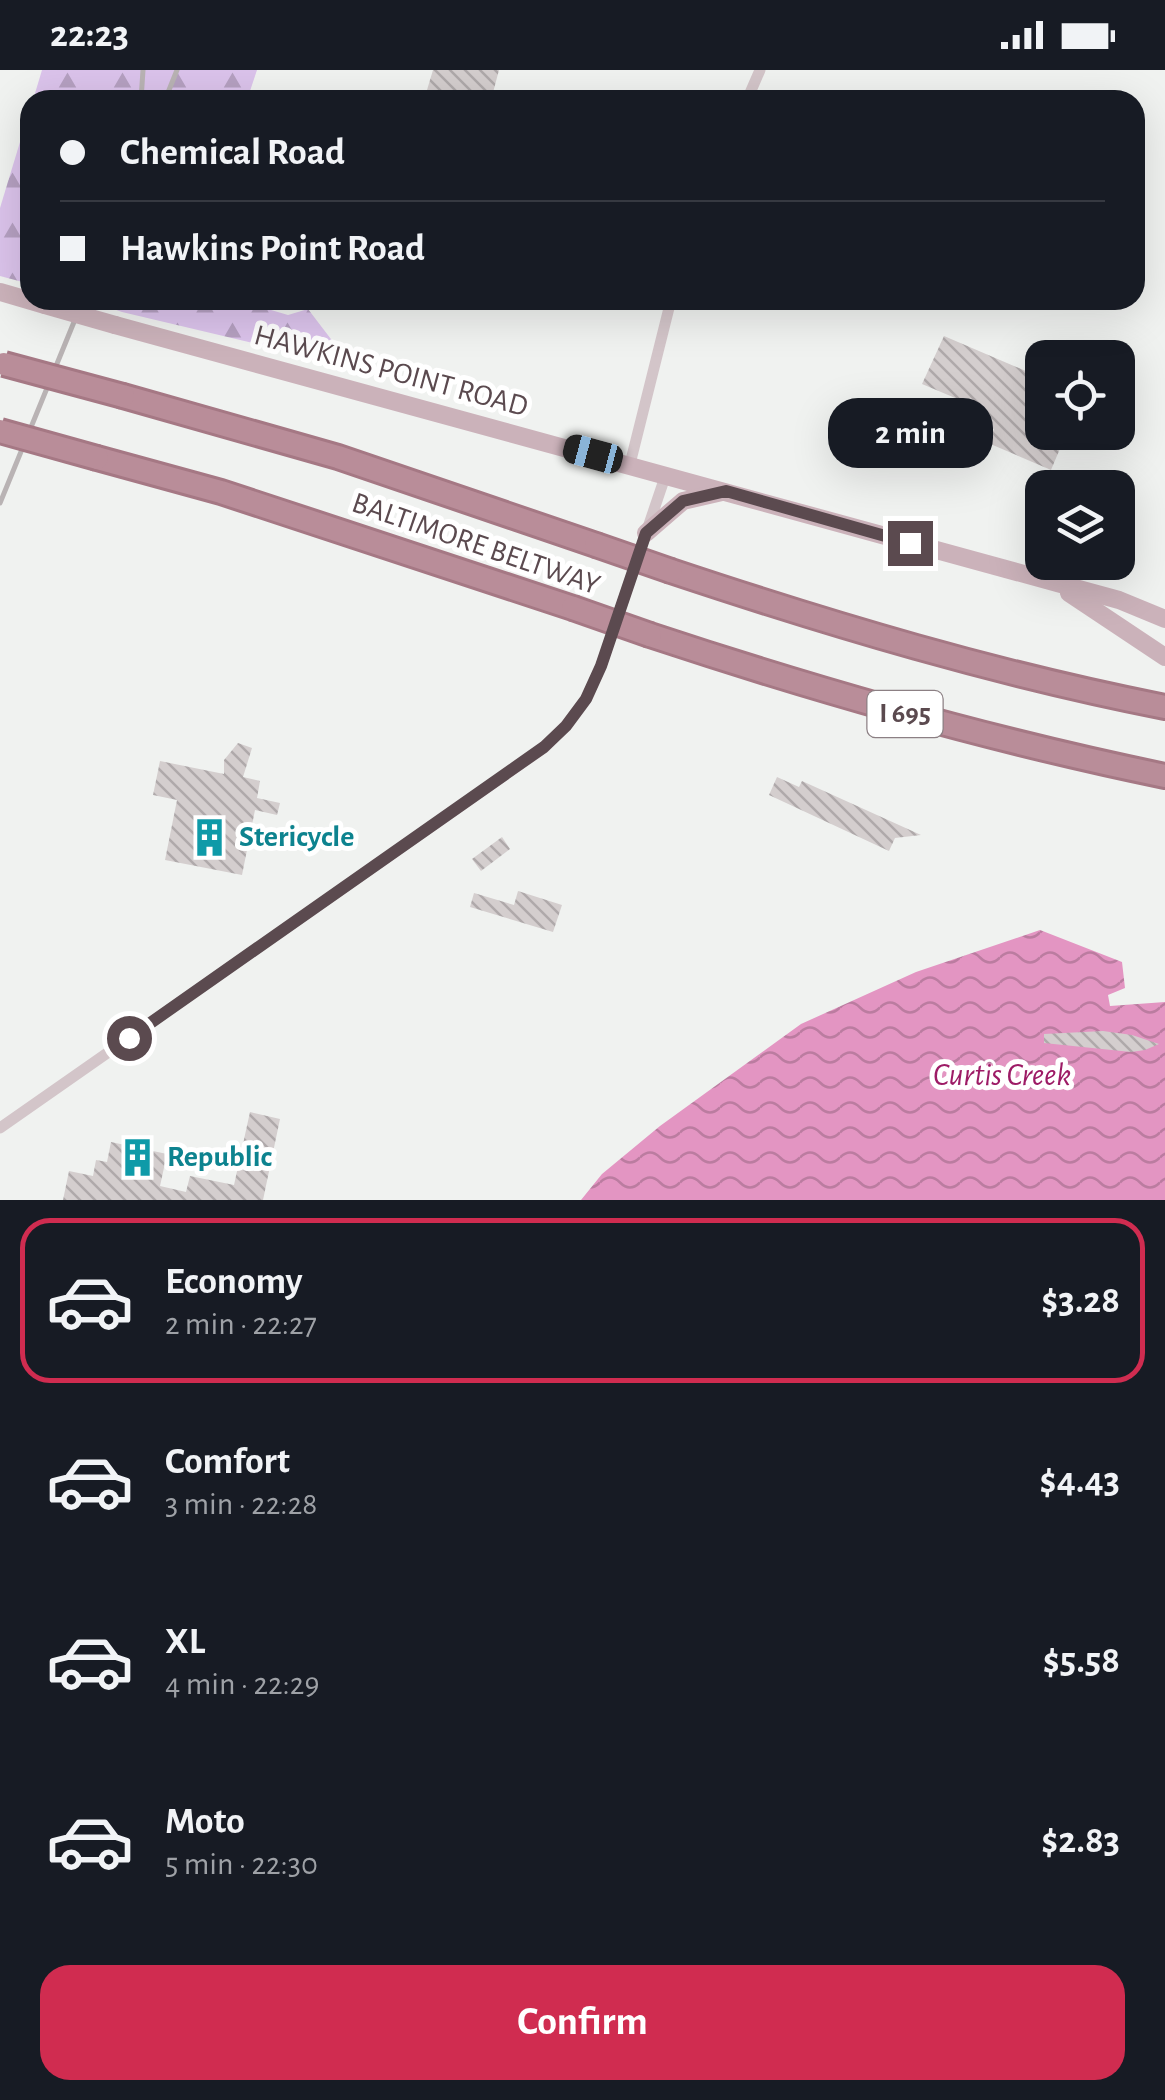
<!DOCTYPE html>
<meta charset="utf-8">
<style>
:root{--surface:#171b24;--page:#242831;--text:#f1f3f6;--muted:#9ea1a6;--line:#363941;--accent:#d02c50}
body{margin:0;font-family:"Alegreya Sans",sans-serif;background:var(--page);color:var(--text);height:100vh;display:flex;flex-direction:column;font-size:38px;white-space:nowrap}
*{box-sizing:border-box;margin:0}
p{font-size:32px;color:var(--muted)}
.icon{flex:none;width:55px;height:55px;fill:none;stroke:currentColor;stroke-width:2;stroke-linecap:round;stroke-linejoin:round}
.map{position:relative;height:1130px;overflow:hidden}
.panel{display:flex;flex-direction:column;background:var(--surface);flex:1}
.panel>*{flex:none}
.top-card{position:absolute;left:20px;top:20px;width:1125px;height:220px;border-radius:30px;box-shadow:0 10px 40px #0002;display:grid;align-content:center;height:220px;padding:0 40px;background:var(--surface)}
.tools{position:absolute;left:1025px;top:270px;display:grid;gap:20px}
.tools a{display:grid;place-items:center;width:110px;height:110px;border-radius:20px;background:var(--surface);box-shadow:0 10px 40px #0002;font-size:50px}
.end{position:absolute;width:45px;height:45px;margin:-22px;border:12px solid #5b4a4f;background:#fff;box-shadow:0 0 0 5px #fff}
.from{border-radius:50%}
.bubble{position:absolute;height:70px;border-radius:30px;background:var(--surface);box-shadow:0 10px 40px #0002;font-size:32px;font-weight:700;line-height:70px;text-align:center}
.car{position:absolute;width:30px;height:60px;margin:-30px -15px;border-radius:12px;box-shadow:0 0 8px 2px #0007;background:linear-gradient(#222 24%,#8ab4d8 0 40%,#222 0 76%,#8ab4d8 0 86%,#222 0)}
.top-card b{display:flex;align-items:center;gap:35px;height:95px;font-size:38px}
.top-card b+b{border-top:2px solid var(--line)}
.top-card i{width:25px;height:25px;background:var(--text)}
ul{padding:18px 0 0;list-style:none}
li{display:flex;align-items:center;gap:30px;height:165px;margin:0 20px 15px;padding:0 20px;border:5px solid transparent;border-radius:30px}
li div{flex:1}
li b{display:block;font-size:38px}
li em{font-style:normal;font-weight:700}
li.selected{border-color:var(--accent)}
li>.icon{width:90px;height:90px;stroke-width:1.5}
.primary-button{display:flex;gap:20px;margin-top:auto;padding:20px 40px}
.primary-button a{flex:1;height:115px;border-radius:30px;background:var(--accent);color:#fff;font-size:40px;font-weight:700;line-height:115px;text-align:center}
.status{display:flex;justify-content:space-between;align-items:center;height:70px;padding:0 50px;background:var(--surface);direction:ltr}
.status svg{height:28px;fill:currentColor}
.map>svg:first-child{display:block}
.forest{fill:url(#forest-firs)}
.water{fill:url(#water-waves)}
.building{fill:url(#building-back-hatch)}
.lines{fill:none;stroke-linecap:round;stroke-linejoin:round}
.motorway-casing{stroke:#a57884;stroke-width:28}
.minor{stroke:#d3c5c9;stroke-width:11}
.primary{stroke:#cbb2ba;stroke-width:18}
.motorway{stroke:#b98d99;stroke-width:22}
.rail{stroke:#b9b3b4;stroke-width:5}
.motorway-bridge-casing{stroke:#a57884;stroke-width:28;stroke-linecap:butt}
.primary-bridge{stroke:#cbb2ba;stroke-width:18}
.motorway-bridge{stroke:#b98d99;stroke-width:22}
.route{stroke:#5b4a4f;stroke-width:12}
.labels{text-anchor:middle;dominant-baseline:central;stroke-width:10;stroke-linejoin:round;paint-order:stroke}
.shield{fill:#fff;stroke:#8c8084;stroke-width:2.5}
.shield-label{font-size:28px;font-weight:bold;fill:#5b4a4f}
.street-label{font-size:30px;fill:#5b4a4f;stroke:#fff}
.culture-label{font-size:30px;font-weight:bold;fill:#0d838f;stroke:#fff;text-anchor:start}
.water-label{font-size:32px;font-style:italic;fill:#9d1b66;stroke:#fff}
</style>
<div class="status"><b>22:23</b><svg viewBox="0 0 49 12"><path d="M0 12V9h3v3zM5 12V6h3v6zM10 12V3h3v9zM15 12V0h3v12zM26 1h20v11H26zM47 4h2v5h-2z"/></svg></div>
<div class="map">
<svg width="1165" height="1130" viewBox="0 0 1165 1130">
<defs>
<pattern id="forest-firs" width="22" height="20" patternUnits="userSpaceOnUse" patternTransform="scale(2.5)"><rect width="22" height="20" fill="#dbc3eb"/><path d="M5 1l3.5 6h-7zM16 11l3.5 6h-7z" fill="#b5a0c1"/></pattern>
<pattern id="water-waves" width="16" height="10" patternUnits="userSpaceOnUse" patternTransform="scale(2.5)"><rect width="16" height="10" fill="#e395c2"/><path d="M0 5q4-4 8 0t8 0" fill="none" stroke="#bb7ca0"/></pattern>
<pattern id="building-back-hatch" width="6" height="6" patternUnits="userSpaceOnUse" patternTransform="scale(2.5)"><rect width="6" height="6" fill="#d4cece"/><path d="M-1 5l2 2M0 0l6 6M5-1l2 2" fill="none" stroke="#afa9aa"/></pattern>
</defs>
<rect width="100%" height="100%" fill="#f0f2f0"/>
<g class="forest">
<path d="M42 0H257L247 30H33Z"/>
<path d="M30 39V214L0 206V138Z"/>
<path d="M88 230H237L288 245 308 239 337 277 358 291 357 302 261 275 122 242Z"/>
</g>
<path class="water" d="M1040 860 1122 892 1125 918 1108 925 1110 936 1165 932V1130H581L602 1104 660 1056 801 954 916 902Z"/>
<g class="building">
<path d="M433 0H499L491 30H424Z"/>
<path d="M944 266 1042 308V362H1067L1051 400 988 373 994 359 955 343 960 330 922 314Z"/>
<path d="M238 673 252 678 243 707 260 711 257 728 280 733 277 745 255 740 242 805 165 790 177 730 153 725 160 691 224 704V690Z"/>
<path d="M777 707 799 717 802 711 921 765 895 768 889 781 769 725Z"/>
<path d="M502 767 510 779 481 801 472 789Z"/>
<path d="M518 821 562 835 553 862 470 837 474 823 514 835Z"/>
<path d="M1103 961 1132 965 1159 974 1145 980 1131 982 1044 973V964Z"/>
<path d="M250 1042 280 1049 263 1130H63L69 1101 93 1106 96 1090 107 1092 111 1072 167 1084 160 1116 186 1122 190 1106 234 1115Z"/>
</g>
<g class="lines">
<defs>
<g id="motorway">
<path d="M123 326 338 387 596 475"/>
<path d="M97 388 221 422 573 538"/>
<path d="M671 501C833 555 997 604 1165 637"/>
<path d="M650 565C819 621 990 670 1165 706"/>
</g>
</defs>
<use href="#motorway" class="motorway-casing"/>
<g class="minor">
<path d="M747 30 760 0"/>
<path d="M630 394 671 230"/>
<path d="M0 1058 545 677 566 655 586 629 601 596 666 404"/>
</g>
<g class="primary">
<path d="M0 222 45 235"/>
<path d="M115 255 1119 530 1165 549"/>
<path d="M646 463 683 431 722 422"/>
<path d="M1069 523 1165 587"/>
</g>
<use href="#motorway" class="motorway"/>
<g class="rail">
<path d="M141 30 143 0"/>
<path d="M165 30 177 0"/>
<path d="M0 433 83 230"/>
</g>
<defs>
<g id="motorway-bridge">
<path d="M4 294 123 326"/>
<path d="M0 361 97 388"/>
<path d="M596 475 671 501"/>
<path d="M573 538 650 565"/>
</g>
</defs>
<use href="#motorway-bridge" class="motorway-bridge-casing"/>
<path class="primary-bridge" d="M45 235 115 255"/>
<use href="#motorway-bridge" class="motorway-bridge"/>
</g>
<g class="lines">
<path class="route" d="M129 968 544 677 566 656 586 629 601 596 646 463 683 431 726 421 910 473"/>
</g>
<defs>
<symbol id="building-bare" viewBox="-9 -9 18 18"><path d="M-4-6H4V6H1V3H-1V6H-4ZM-2.5-4.3h1.7v1.8h-1.7ZM.8-4.3h1.7v1.8H.8ZM-2.5-1h1.7V.8h-1.7ZM.8-1h1.7V.8H.8Z" fill="#0f9aa8" stroke="#fff" stroke-width="2.5" paint-order="stroke"/></symbol>
</defs>
<g fill-rule="evenodd">
<use href="#building-bare" x="182" y="740" width="55" height="55"/>
<use href="#building-bare" x="110" y="1060" width="55" height="55"/>
</g>
<g class="labels">
<rect class="shield" x="867.5" y="621" width="75" height="46" rx="8"/>
<g class="shield-label">
<text x="905" y="644">I 695</text>
</g>
<g class="street-label">
<text transform="translate(391 301) rotate(15)">HAWKINS POINT ROAD</text>
<text transform="translate(476 474) rotate(19)">BALTIMORE BELTWAY</text>
</g>
<g class="culture-label">
<text x="239" y="767">Stericycle</text>
<text x="167" y="1087">Republic</text>
</g>
<g class="water-label">
<text x="1002" y="1005">Curtis Creek</text>
</g>
</g>
</svg>
<div class="tools">
<a><svg class="icon" aria-label="locate" viewBox="0 0 24 24"><circle cx="12" cy="12" r="6"/><path d="M12 2v4M12 18v4M2 12h4M18 12h4"/></svg></a>
<a><svg class="icon" aria-label="layers" viewBox="0 0 24 24"><path d="M12 4l9 5-9 5-9-5zM3 14l9 5 9-5"/></svg></a>
</div>
<i class="end from" style="left:129px;top:968px"></i>
<i class="end" style="left:910px;top:473px"></i>
<div class="bubble" style="left:828px;top:328px;width:165px">2 min</div>
<i class="car" style="left:593px;top:384px;rotate:285deg"></i>
<div class="top-card">
<b><i class="from"></i>Chemical Road</b>
<b><i></i>Hawkins Point Road</b>
</div>
</div>
<section class="panel">
<ul>
<li class="selected"><svg class="icon" aria-label="car" viewBox="0 0 24 24"><path d="M5 17H2v-5l4-1 3-4h7l3 4 3 1v5h-3M9 17h6M6 11h13"/><circle cx="7" cy="17" r="2"/><circle cx="17" cy="17" r="2"/></svg><div><b>Economy</b><p>2 min · 22:27</p></div><em>$3.28</em></li>
<li><svg class="icon" aria-label="car" viewBox="0 0 24 24"><path d="M5 17H2v-5l4-1 3-4h7l3 4 3 1v5h-3M9 17h6M6 11h13"/><circle cx="7" cy="17" r="2"/><circle cx="17" cy="17" r="2"/></svg><div><b>Comfort</b><p>3 min · 22:28</p></div><em>$4.43</em></li>
<li><svg class="icon" aria-label="car" viewBox="0 0 24 24"><path d="M5 17H2v-5l4-1 3-4h7l3 4 3 1v5h-3M9 17h6M6 11h13"/><circle cx="7" cy="17" r="2"/><circle cx="17" cy="17" r="2"/></svg><div><b>XL</b><p>4 min · 22:29</p></div><em>$5.58</em></li>
<li><svg class="icon" aria-label="car" viewBox="0 0 24 24"><path d="M5 17H2v-5l4-1 3-4h7l3 4 3 1v5h-3M9 17h6M6 11h13"/><circle cx="7" cy="17" r="2"/><circle cx="17" cy="17" r="2"/></svg><div><b>Moto</b><p>5 min · 22:30</p></div><em>$2.83</em></li>
</ul>
<div class="primary-button"><a>Confirm</a></div>
</section>
